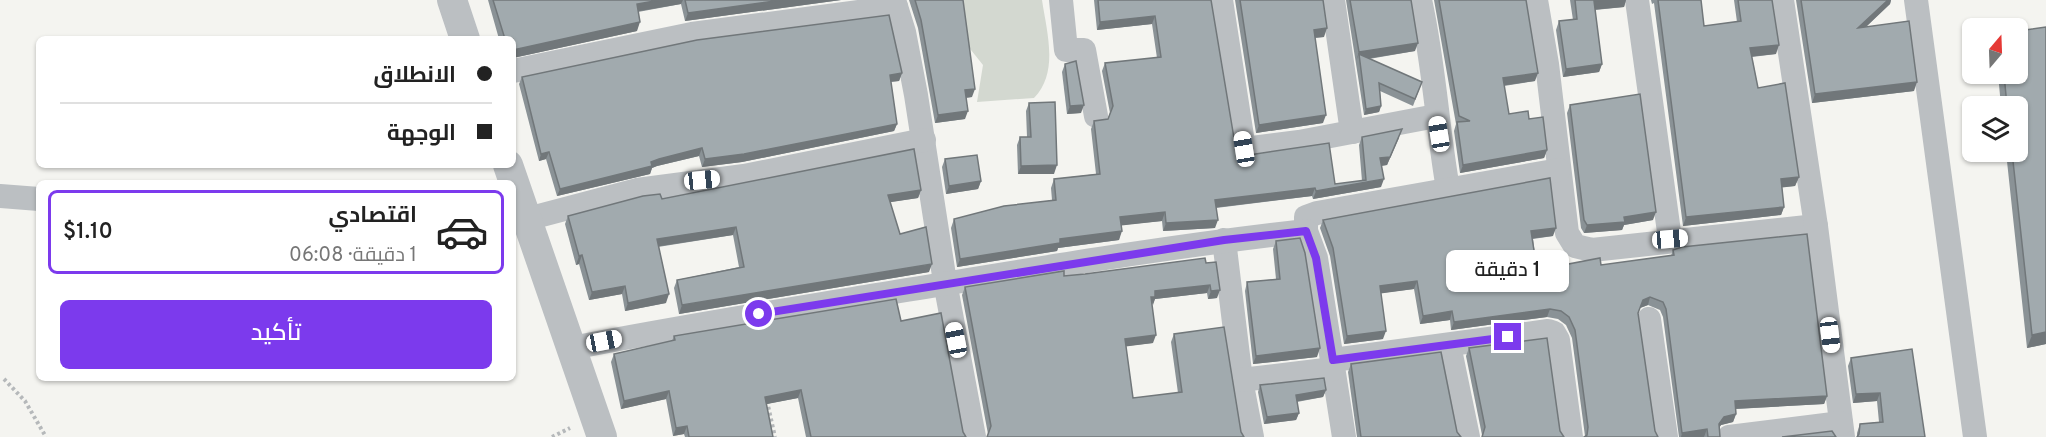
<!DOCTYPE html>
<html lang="ar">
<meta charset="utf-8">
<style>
:root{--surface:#fff;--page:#f6f6f6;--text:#222;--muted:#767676;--line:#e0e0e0;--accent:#7c3aed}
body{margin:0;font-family:Overpass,Cairo,sans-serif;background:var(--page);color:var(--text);direction:rtl;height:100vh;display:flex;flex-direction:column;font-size:22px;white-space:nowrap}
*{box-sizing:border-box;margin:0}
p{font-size:20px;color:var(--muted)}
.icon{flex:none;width:33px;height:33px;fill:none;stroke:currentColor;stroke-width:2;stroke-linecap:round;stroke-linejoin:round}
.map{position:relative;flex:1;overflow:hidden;direction:ltr}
.drawer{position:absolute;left:36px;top:180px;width:480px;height:201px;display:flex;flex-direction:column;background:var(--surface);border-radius:9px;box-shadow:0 2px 4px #0004;direction:rtl}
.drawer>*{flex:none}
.banner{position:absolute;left:36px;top:36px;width:480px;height:132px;border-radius:9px;box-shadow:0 2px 4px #0004;direction:rtl;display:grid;align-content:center;height:132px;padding:0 24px;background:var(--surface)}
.needle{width:39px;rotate:19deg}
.fabs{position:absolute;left:1962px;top:18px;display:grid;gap:12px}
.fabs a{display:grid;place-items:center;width:66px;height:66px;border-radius:9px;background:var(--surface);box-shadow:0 2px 4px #0004;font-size:30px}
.end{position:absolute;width:27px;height:27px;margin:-14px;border:8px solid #7c3aed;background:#fff;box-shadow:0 0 0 3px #fff}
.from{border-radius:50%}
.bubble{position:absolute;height:42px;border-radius:9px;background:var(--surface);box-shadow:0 2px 4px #0004;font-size:20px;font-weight:600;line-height:42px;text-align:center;direction:rtl}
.car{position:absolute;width:18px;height:36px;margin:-18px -9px;border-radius:8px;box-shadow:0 0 4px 2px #0007;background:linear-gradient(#fff 24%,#345 0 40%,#fff 0 76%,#345 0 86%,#fff 0)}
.banner b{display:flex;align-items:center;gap:21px;height:57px;font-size:22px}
.banner b+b{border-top:2px solid var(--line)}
.banner i{width:15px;height:15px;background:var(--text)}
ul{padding:10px 0 0;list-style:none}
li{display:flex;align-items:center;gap:18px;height:84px;margin:0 12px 9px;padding:0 12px;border:3px solid transparent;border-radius:9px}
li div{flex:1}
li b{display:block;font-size:22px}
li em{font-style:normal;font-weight:600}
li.selected{border-color:var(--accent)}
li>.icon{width:54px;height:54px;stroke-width:1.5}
.cta{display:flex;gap:12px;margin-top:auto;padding:12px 24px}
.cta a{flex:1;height:69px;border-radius:9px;background:var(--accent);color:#fff;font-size:24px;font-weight:600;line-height:69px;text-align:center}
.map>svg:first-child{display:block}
.green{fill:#d3d8d0}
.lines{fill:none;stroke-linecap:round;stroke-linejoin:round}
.path{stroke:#b5b8ba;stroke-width:4;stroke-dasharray:3 3;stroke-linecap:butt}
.minor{stroke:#bbbfc2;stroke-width:24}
.tertiary{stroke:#bbbfc2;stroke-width:30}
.wall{fill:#8a9296}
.shaded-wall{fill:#71777a}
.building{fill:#a1aaae;stroke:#71777a;stroke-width:1.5}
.route{stroke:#7c3aed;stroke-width:8}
</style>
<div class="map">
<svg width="2046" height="437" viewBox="0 0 2046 437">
<rect width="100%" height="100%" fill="#f4f4f0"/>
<path class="green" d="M948 0H1042C1047 33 1059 72 1034 98L977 102 983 65 947 20Z"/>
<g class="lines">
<g class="path">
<path d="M4 379 25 401 46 437"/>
<path d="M767 401 775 437"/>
<path d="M552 437 570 428"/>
</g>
<g class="minor">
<path d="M894 0 904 32 916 95 945 282 974 437"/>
<path d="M1061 0 1066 50H1084L1096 116"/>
<path d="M1221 0 1244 149 1299 142 1436 116"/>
<path d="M1333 0 1352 132"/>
<path d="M1420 0C1434 62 1437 126 1448 189"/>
<path d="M1536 0 1547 64 1567 233 1575 246 1592 250 1816 226"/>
<path d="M1637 0 1670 239"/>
<path d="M1782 0 1816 226 1843 437"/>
<path d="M1916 0 1975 437"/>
<path d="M513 71 692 34 896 7"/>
<path d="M0 196 39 199"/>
<path d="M513 220 527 219 637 190 744 176 924 140"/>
<path d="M1306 231V217L1317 213 1559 170"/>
<path d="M1224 240 1241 380 1252 437"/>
<path d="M1649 319 1666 437"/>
<path d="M1449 345 1468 437"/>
<path d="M572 348C673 328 774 312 876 295 1019 272 1162 247 1306 231L1316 258 1344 437"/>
<path d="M1333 360 1548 331 1554 333 1558 340 1571 437"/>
<path d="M1241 380 1333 369"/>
<path d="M1729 437 1841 423"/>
</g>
<g class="tertiary">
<path d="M452 0 465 39"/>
<path d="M508 165 602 437"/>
</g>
</g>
<g class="wall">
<path d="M488 0H841L685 21 681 4 638 12 637 31 513 58V39H499Z"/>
<path d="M909 0H963L972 97 966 98 965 119 935 123 918 28Z"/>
<path d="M1094 0H1211L1236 150 1335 184 1362 181 1359 145 1362 137 1399 138 1387 165 1382 166 1381 187 1313 199 1312 196 1216 208 1215 228 1163 231 1162 221 1121 225 1119 240 1058 248 1057 251 957 267 951 228 954 219 1052 200 1051 188 1054 179 1096 174 1091 129 1094 121 1108 119 1110 113 1102 71 1105 63 1157 58 1152 24 1097 30Z"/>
<path d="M1235 0H1323L1324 37 1315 38 1323 123 1256 133Z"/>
<path d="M1346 0H1411L1415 51 1369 59 1422 82 1413 106 1380 91 1381 106 1379 112 1364 115Z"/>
<path d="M1434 0H1526L1535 81 1504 86 1509 114 1529 119 1547 150 1544 158 1460 173 1454 131 1456 124Z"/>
<path d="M1570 0H1626L1624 7 1595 10 1602 64 1599 72 1563 77 1556 30 1559 21 1573 20Z"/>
<path d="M1651 0H1701L1704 26 1737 22 1734 0H1772L1776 54 1752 57 1758 88 1799 177 1795 186 1782 187 1784 207 1781 215 1683 226 1654 3 1652 4Z"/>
<path d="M1796 0H1891L1890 4 1866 27 1914 91 1812 103Z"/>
<path d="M2046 27V344L2027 348 2006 152H2018V106H2001L1998 74H2018Z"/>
<path d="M1065 64 1081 113 1067 114 1062 72Z"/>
<path d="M902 73 899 81 891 82 897 124 894 131 742 162 702 167 699 156 657 166 652 168 650 174 557 196 546 159 539 161 519 84 522 77Z"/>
<path d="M1029 103 1054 174H1018L1017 145 1020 137H1027L1026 111Z"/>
<path d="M1570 105 1653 220 1624 225 1622 230 1584 233 1581 228 1567 113Z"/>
<path d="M945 159 981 181 978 189 946 194 942 167Z"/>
<path d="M921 190 918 198 890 202 900 234 929 272 679 314 674 288 677 280 739 267 733 235 658 247 666 303 625 311 622 294 589 300 579 264 576 265 565 224 568 216 662 199Z"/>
<path d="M1323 220 1553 236 1533 239 1537 270 1601 265 1671 256 1673 250 1827 396 1824 404 1736 409V414L1733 422 1721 425 1719 428 1720 437H1679L1663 317 1660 310 1648 305 1640 308 1638 313 1655 431 1585 436 1572 338 1566 325 1558 319 1547 317 1451 330 1450 320 1420 324 1414 289 1381 293 1383 339 1344 344 1330 256 1320 228Z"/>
<path d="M1276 241 1317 357 1253 364 1245 291 1247 282 1276 279 1273 249Z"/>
<path d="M1206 263 1217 298 1208 299 1207 293 1155 299 1152 305 1153 343 1126 346 1133 398 1178 393 1171 342 1174 334 1241 432 988 434 962 295 965 287 1064 276Z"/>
<path d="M901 321 966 437H806L798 398 766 404 773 437H685L684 434 673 436 666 399 621 409 611 362 614 354 672 341 674 336Z"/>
<path d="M1469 348 1560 431 1482 435 1466 356Z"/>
<path d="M1851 358 1925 437H1857V433L1860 424 1879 422 1877 401 1853 403 1848 366Z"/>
<path d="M1351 364 1457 432 1461 437H1357L1348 372Z"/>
<path d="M1260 385 1326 390 1323 397 1297 402 1299 413 1296 420 1264 424 1258 392Z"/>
</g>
<g class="shaded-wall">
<path d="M660 0H683L681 4 634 12 637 4Z"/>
<path d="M782 0H841L685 21 688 13Z"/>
<path d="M1605 0H1626L1624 7 1591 10 1594 1Z"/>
<path d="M1888 0H1891L1890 4 1855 37 1858 28Z"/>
<path d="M1155 16 1152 24 1097 30 1100 22Z"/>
<path d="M640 22 637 31 513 58V50Z"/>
<path d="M1327 28 1324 37 1311 38 1314 30Z"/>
<path d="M1418 43 1415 51 1359 60V54L1356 61 1359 52Z"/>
<path d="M1779 45 1776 54 1747 57 1750 48Z"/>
<path d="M1602 64 1599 72 1563 77 1566 69Z"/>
<path d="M902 73 899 81 887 82 890 75Z"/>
<path d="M1538 73 1535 81 1500 86 1503 78Z"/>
<path d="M1917 82 1914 91 1812 103 1815 94Z"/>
<path d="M975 89 972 97 962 98 965 90Z"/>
<path d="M1084 105 1081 113 1067 114 1070 106Z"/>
<path d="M1381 106 1379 112 1364 115 1366 109Z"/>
<path d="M968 111 965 119 935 123 938 115Z"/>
<path d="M1326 115 1323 123 1256 133 1259 125Z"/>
<path d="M897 124 894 131 742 162 702 167 705 159Z"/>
<path d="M1402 129 1387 165 1377 166 1380 158Z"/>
<path d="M702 148 699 156 657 166 652 168 650 174 557 196 560 189 659 159Z"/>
<path d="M1547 150 1544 158 1460 173 1463 165Z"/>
<path d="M549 152 546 159 539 161 541 154Z"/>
<path d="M1057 165 1054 174H1018L1021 166Z"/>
<path d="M1799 177 1795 186 1777 188 1781 179Z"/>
<path d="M1384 179 1381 187 1313 199 1316 191Z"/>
<path d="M981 181 978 189 946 194 949 186Z"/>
<path d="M1315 188 1312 196 1212 208 1215 200Z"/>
<path d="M921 190 918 198 885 203 888 195Z"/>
<path d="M1784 207 1781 215 1683 226 1686 217Z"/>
<path d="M1165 212 1162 221 1117 226 1120 217Z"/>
<path d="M1656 212 1653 220 1624 225 1622 230 1584 233 1587 225 1624 217Z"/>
<path d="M1218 220 1215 228 1163 231 1166 223Z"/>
<path d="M736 227 733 235 654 247 657 239Z"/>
<path d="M1556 228 1553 236 1528 239 1531 231Z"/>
<path d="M1122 231 1119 240 1058 248 1057 251 957 267 960 259 1060 239Z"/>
<path d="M582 255 579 264 576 265 579 256Z"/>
<path d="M932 264 929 272 679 314 682 305Z"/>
<path d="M1417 281 1414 289 1377 294 1380 286Z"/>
<path d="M1210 285 1207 293 1155 299 1153 305 1151 297 1155 291Z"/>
<path d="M625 286 622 294 589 300 592 292Z"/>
<path d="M1220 290 1217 298 1208 299 1211 291Z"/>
<path d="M669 294 666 303 625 311 628 303Z"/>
<path d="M1650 297 1648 305 1640 308 1643 300Z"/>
<path d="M1550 309 1547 317 1451 330 1454 322Z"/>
<path d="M1452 311 1450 320 1420 324 1423 316Z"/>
<path d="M1386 331 1383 339 1344 344 1347 336Z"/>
<path d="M2046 332V344L2027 348 2032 335Z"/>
<path d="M1156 335 1153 343 1122 347 1125 339Z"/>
<path d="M1320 348 1317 357 1253 364 1256 356Z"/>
<path d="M801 390 798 398 762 405 765 397Z"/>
<path d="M1326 390 1323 397 1293 402 1296 395Z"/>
<path d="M669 391 666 399 621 409 624 401Z"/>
<path d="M1880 393 1877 401 1853 403 1856 394Z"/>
<path d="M1827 396 1824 404 1732 409 1735 401Z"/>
<path d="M1299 413 1296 420 1264 424 1267 417Z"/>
<path d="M1736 414 1733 422 1721 425 1716 432 1719 424 1724 417Z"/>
<path d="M687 426 684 434 673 436 676 428Z"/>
<path d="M1707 429 1704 437H1681L1682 433Z"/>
</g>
<g class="building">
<path d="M493 0H660L637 4 640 22 513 50V39H505Z"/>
<path d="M685 0H782L688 13Z"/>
<path d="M915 0H963L975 89 965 90 968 111 938 115 921 20Z"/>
<path d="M1098 0H1211L1236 150 1249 155 1329 143 1335 184 1366 180 1362 137 1402 129 1390 157 1380 158 1384 179 1316 191 1315 188 1215 200 1218 220 1166 223 1165 212 1120 217 1122 231 1060 239V243L960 259 954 219 1004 206 1056 200 1054 179 1100 174 1094 121 1108 119 1113 106 1105 63 1161 57 1155 16 1100 22Z"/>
<path d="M1240 0H1323L1327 28 1314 30 1326 115 1259 125Z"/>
<path d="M1350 0H1411L1418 43 1359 52Z"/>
<path d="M1439 0H1526L1538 73 1503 78 1509 114 1528 111 1529 119 1543 117 1547 150 1463 165 1457 122 1470 121 1459 116Z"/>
<path d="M1575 0H1605L1594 1 1602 64 1566 69 1559 21 1577 19Z"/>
<path d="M1658 0H1701L1704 26 1741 21 1738 0H1772L1779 45 1750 48 1758 88 1785 83 1799 177 1781 179 1784 207 1686 217Z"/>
<path d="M1801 0H1888L1858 28 1909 21 1917 82 1815 94Z"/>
<path d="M889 15 902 73 890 75 897 124 744 154 705 159 702 148 659 159 651 162 652 166 560 189 549 152 541 154 522 77 697 40Z"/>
<path d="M2046 27V332L2032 335 2012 152H2018V106H2007L2004 74H2018V31Z"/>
<path d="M1359 54 1422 82 1415 99 1379 83 1381 106 1366 109Z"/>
<path d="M1076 61 1084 105 1070 106 1065 64Z"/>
<path d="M1640 94 1656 212 1624 217 1625 222 1587 225 1584 220 1570 105Z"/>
<path d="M1055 102 1057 165 1021 166 1020 137H1031L1029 103Z"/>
<path d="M914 149 921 190 888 195 900 234 926 227 932 264 682 305 677 280 744 267 736 227 657 239 669 294 628 303 625 286 592 292 582 255 579 256 568 216 643 196 660 194 662 199Z"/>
<path d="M977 155 981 181 949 186 945 159Z"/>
<path d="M1550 178 1556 228 1531 231 1537 270 1600 258 1601 265 1674 255 1673 250 1682 247 1807 234 1827 396 1735 401 1736 414 1724 417 1719 424 1720 437H1708L1707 429 1682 433 1666 309 1663 302 1650 297 1643 300 1638 313 1655 431 1658 437H1584L1587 435 1588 427 1575 330 1569 317 1561 311 1550 309 1454 322 1452 311 1423 316 1417 281 1380 286 1386 331 1347 336 1333 248 1323 220Z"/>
<path d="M1300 238 1305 253 1320 348 1256 356 1247 282 1280 279 1276 241Z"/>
<path d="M1205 258 1206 263 1216 262 1220 290 1211 291 1210 285 1155 291V297H1151L1156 335 1125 339 1133 398 1182 392 1174 334 1224 327 1241 432 1244 437H987L991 426 965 287 1064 271V276L1085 274Z"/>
<path d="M896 299 901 321 941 313 963 432 966 437H811L801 390 765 397 773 437H689L687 426 676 428 669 391 624 401 614 354 675 340 674 336Z"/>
<path d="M1547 338 1560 431 1564 437H1482L1485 427 1469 348Z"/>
<path d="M1912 349 1925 437H1857L1859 434 1860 424 1883 422 1880 393 1856 394 1851 358Z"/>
<path d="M1441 352 1457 432 1461 437H1361L1351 364Z"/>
<path d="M1324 378 1326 390 1296 395 1299 413 1267 417 1260 385Z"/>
<path d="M1832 431 1836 437H1782Z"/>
</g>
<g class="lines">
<path class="route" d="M759 314 1224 240 1306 231 1316 258 1333 360 1508 337"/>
</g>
</svg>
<div class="fabs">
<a><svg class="needle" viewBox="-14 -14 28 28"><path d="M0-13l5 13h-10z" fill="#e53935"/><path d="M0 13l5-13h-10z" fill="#767676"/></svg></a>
<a><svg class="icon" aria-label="layers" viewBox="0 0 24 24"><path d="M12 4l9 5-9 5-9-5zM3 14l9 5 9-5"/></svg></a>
</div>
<i class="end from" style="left:759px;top:314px"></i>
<i class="end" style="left:1508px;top:337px"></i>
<div class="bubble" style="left:1446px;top:250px;width:123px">1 دقيقة</div>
<i class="car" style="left:1439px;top:134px;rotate:351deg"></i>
<i class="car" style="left:1244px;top:149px;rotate:351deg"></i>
<i class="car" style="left:702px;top:180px;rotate:84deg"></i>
<i class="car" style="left:1670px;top:239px;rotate:85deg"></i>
<i class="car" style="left:1830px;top:335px;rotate:173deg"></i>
<i class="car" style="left:956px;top:340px;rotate:349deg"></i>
<i class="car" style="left:604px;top:341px;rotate:79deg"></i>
<div class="banner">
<b><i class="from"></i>الانطلاق</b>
<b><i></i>الوجهة</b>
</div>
<section class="drawer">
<ul>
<li class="selected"><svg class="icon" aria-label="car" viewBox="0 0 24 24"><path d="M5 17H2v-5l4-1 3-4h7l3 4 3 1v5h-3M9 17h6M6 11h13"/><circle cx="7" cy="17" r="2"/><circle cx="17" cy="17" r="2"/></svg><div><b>اقتصادي</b><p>1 دقيقة · 06:08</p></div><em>$1.10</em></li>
</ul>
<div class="cta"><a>تأكيد</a></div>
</section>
</div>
